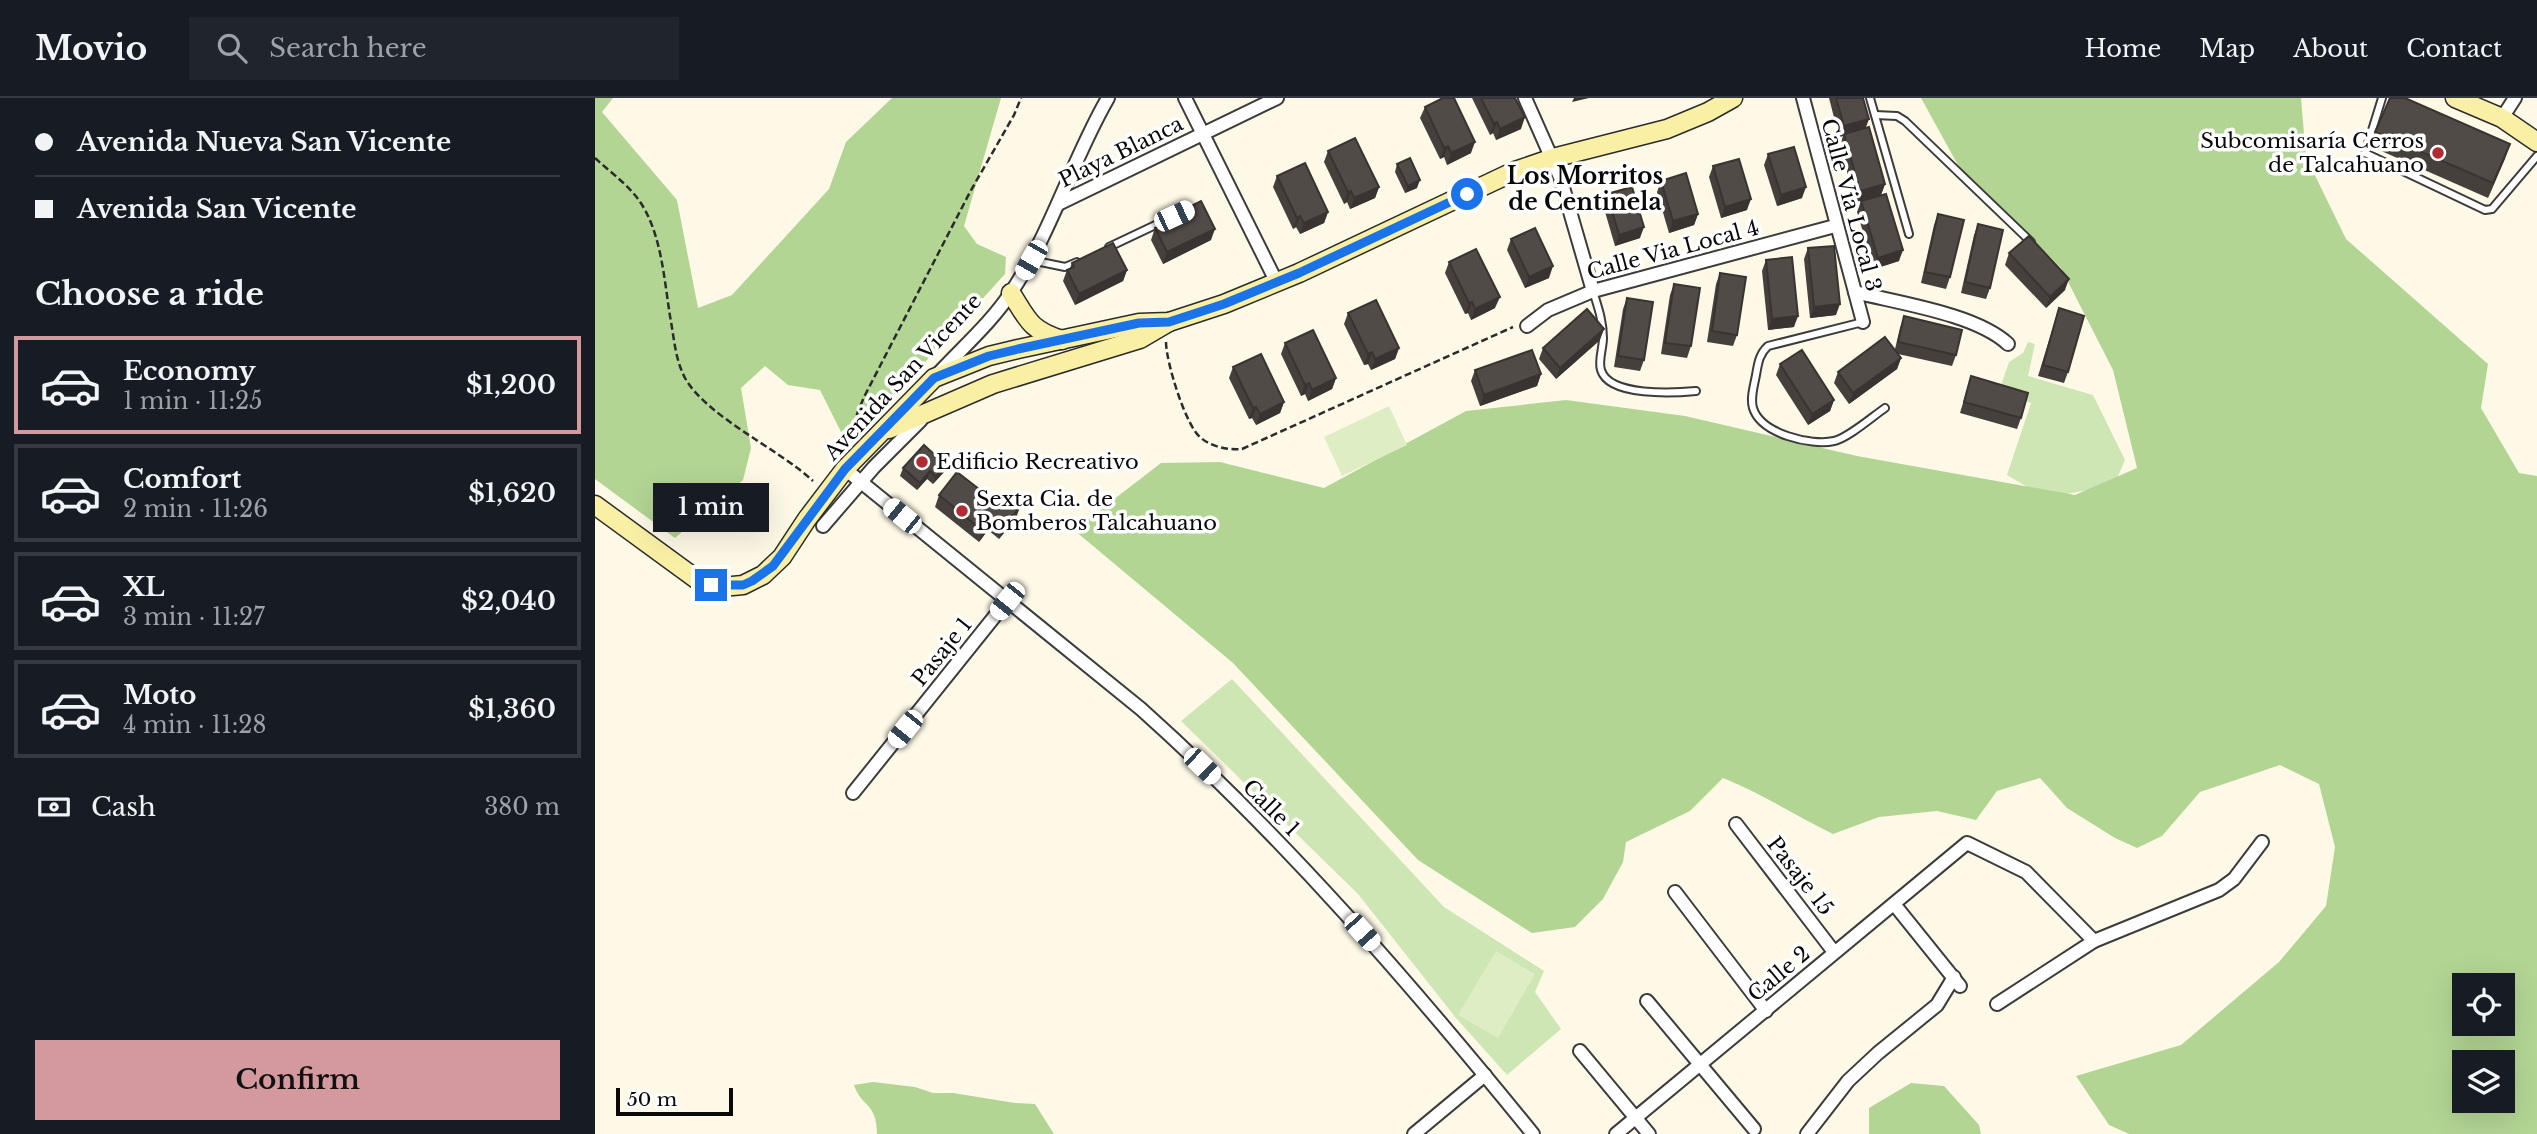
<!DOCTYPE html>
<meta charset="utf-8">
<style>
:root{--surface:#171b24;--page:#20242c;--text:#f1f3f6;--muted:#9ea1a6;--line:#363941;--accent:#d4999e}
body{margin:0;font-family:"Libre Baskerville",serif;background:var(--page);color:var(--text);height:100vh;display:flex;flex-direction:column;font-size:26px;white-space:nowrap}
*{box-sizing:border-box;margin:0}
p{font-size:23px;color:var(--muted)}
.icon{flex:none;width:38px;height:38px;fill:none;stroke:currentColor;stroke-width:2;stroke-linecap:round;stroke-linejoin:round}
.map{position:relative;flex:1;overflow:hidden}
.details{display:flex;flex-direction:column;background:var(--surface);width:595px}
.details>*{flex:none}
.top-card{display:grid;align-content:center;height:154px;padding:0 35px;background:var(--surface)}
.controls{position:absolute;left:1857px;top:875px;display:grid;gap:14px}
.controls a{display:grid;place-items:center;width:63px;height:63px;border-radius:0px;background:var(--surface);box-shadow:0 7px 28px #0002;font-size:35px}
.scale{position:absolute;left:21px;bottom:18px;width:117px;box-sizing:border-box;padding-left:7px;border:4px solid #090909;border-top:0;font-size:19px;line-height:24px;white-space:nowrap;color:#090909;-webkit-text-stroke:5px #fff;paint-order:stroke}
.end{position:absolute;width:32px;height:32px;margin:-16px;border:9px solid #1a73e8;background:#fff;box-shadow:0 0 0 4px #fff}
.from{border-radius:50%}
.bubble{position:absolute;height:49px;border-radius:0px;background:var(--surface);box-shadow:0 7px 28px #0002;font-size:23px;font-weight:600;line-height:49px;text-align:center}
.car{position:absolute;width:21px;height:42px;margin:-21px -10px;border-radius:9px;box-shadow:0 0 5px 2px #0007;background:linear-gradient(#fff 24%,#345 0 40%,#fff 0 76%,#345 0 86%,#fff 0)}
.top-card b{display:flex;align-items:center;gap:24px;height:66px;font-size:26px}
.top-card b+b{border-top:2px solid var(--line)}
.top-card i{width:18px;height:18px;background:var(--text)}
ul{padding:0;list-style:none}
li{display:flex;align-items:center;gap:21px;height:98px;margin:0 14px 10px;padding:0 21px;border:4px solid var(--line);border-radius:0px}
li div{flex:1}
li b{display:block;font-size:26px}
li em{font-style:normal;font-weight:600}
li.active{border-color:var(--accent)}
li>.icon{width:63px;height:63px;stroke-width:1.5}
h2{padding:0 35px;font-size:32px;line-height:84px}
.pay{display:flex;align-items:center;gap:18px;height:77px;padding:0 35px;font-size:26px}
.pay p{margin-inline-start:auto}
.action{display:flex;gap:14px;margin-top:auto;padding:14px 35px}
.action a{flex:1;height:80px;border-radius:0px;background:var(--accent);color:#111;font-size:28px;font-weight:600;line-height:80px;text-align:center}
header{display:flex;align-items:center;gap:42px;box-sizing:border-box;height:98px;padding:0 35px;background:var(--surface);border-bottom:2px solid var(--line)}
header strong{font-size:33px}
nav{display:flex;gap:38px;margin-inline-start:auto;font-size:24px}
.search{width:490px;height:63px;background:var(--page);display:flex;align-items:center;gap:18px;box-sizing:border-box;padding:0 24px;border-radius:0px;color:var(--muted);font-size:26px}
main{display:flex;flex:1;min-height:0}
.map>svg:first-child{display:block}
.green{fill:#cee5b4}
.forest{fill:#b2d594;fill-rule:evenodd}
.pitch{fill:#dfedc5}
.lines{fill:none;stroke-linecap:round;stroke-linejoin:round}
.lane-casing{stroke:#3c3c3c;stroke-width:10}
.street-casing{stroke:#3c3c3c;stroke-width:16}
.secondary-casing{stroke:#2b2b2b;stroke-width:21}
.path{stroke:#2b2b2b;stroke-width:2.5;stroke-dasharray:7 3.5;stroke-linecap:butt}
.lane{stroke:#fff;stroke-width:6}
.street{stroke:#fff;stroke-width:12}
.secondary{stroke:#faf0a5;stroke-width:18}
.wall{fill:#46403d}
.shaded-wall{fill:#393432}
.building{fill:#514b47;stroke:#393432;stroke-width:2}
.route{stroke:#1a73e8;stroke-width:9}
.poi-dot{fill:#b02b33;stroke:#fff;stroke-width:2.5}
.labels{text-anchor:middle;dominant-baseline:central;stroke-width:7;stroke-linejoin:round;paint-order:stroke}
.poi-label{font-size:21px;fill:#090909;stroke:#fff;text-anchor:start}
.street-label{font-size:21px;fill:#090909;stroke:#fff}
.neighbourhood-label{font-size:23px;font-weight:bold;fill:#090909;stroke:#fff}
</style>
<header>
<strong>Movio</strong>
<div class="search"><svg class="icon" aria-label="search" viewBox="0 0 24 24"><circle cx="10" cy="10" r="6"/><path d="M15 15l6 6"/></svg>Search here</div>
<nav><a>Home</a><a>Map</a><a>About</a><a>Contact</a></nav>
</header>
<main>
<section class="details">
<div class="top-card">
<b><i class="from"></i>Avenida Nueva San Vicente</b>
<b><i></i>Avenida San Vicente</b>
</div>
<h2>Choose a ride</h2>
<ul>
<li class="active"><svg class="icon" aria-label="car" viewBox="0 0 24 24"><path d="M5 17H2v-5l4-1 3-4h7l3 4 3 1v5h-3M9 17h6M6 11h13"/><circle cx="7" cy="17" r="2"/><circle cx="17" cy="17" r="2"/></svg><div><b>Economy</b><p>1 min · 11:25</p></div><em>$1,200</em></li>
<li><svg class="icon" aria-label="car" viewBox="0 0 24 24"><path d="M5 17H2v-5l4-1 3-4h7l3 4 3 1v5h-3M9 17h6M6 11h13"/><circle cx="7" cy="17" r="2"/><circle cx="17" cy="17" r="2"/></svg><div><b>Comfort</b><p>2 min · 11:26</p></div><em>$1,620</em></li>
<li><svg class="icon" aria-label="car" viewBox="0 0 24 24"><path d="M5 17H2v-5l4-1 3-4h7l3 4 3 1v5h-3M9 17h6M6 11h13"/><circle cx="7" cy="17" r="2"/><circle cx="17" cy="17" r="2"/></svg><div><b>XL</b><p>3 min · 11:27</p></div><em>$2,040</em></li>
<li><svg class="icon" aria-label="car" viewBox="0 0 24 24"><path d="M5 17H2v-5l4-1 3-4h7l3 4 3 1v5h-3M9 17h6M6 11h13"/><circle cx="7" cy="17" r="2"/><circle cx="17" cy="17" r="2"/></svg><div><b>Moto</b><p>4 min · 11:28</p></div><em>$1,360</em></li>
</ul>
<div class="pay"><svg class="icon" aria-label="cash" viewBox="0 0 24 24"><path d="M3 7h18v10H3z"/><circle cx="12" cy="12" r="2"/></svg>Cash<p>380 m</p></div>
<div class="action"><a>Confirm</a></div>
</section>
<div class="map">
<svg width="1942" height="1036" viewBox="0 0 1942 1036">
<rect width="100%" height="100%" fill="#fef9e7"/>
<g class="green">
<path d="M1433 244 1440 246 1433 278 1498 297 1530 362 1519 387 1451 400 1412 377 1436 305 1404 293 1414 264 1428 255Z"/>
<path d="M637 581 849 809 949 873 940 894 966 931 912 977 861 920 763 796 586 623Z"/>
</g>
<g class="forest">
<path d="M0 0H18L7 14 82 102 103 210 137 197 234 91 251 44 297 0H406L369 128 382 146 411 159 410 176 272 328 248 338 225 292 193 287 170 268 146 290 156 350 148 382 80 440 0 381Z"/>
<path d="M1326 0H1706L1711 59 1751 141 1893 266 1886 310 1924 375 1942 378V1036H1534L1514 1027 1481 978 1586 947 1684 864 1731 808 1740 749 1724 686 1685 667 1605 694 1567 738 1542 750 1520 740 1472 710 1445 680 1402 693 1381 722 1342 713 1284 719 1238 736C1201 718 1166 695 1128 680L1095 713 1031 744 1028 764 1008 801 980 829 937 835 823 762 638 565 479 432 566 365 625 364 729 390 871 313 971 302 1090 318 1262 358 1480 397 1542 370 1518 272 1466 170 1364 69ZM1869 887H1908V926H1869ZM1869 964H1908V1003H1869Z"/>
<path d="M278 984 320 989 338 995H358L420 1005 440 1006 459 1036H282C282 1004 266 1009 259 987Z"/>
<path d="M1316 985 1349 988 1384 1027 1386 1036H1274V1010Z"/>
</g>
<g class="pitch">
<path d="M794 308 812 347 747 378 729 339Z"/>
<path d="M901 853 940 876 903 940 863 917Z"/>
</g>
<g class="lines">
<defs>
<g id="lane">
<path d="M1275 0 1314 136"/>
<path d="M1787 0 1770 55 1890 112 1897 111 1942 58"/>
<path d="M1280 17 1302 18 1310 23 1436 144"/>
<path d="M514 149 571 122"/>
<path d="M436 162 470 169 482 164"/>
<path d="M998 193C1003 209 1008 223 1008 240 1008 250 1003 263 1006 272 1014 299 1080 295 1101 293"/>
<path d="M1268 224 1173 248C1164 256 1163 266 1161 277 1159 288 1155 300 1158 310 1166 336 1216 348 1239 343 1253 340 1277 319 1290 310"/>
</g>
<g id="street">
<path d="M590 0 682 185"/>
<path d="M930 0 965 79 998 193"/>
<path d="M1208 0 1268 224"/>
<path d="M1901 15 1907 20 1920 0"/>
<path d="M463 106 682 0"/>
<path d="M1260 194C1303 205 1381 216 1413 246"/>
<path d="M932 228 953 212 998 193 1240 128"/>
<path d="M342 277C367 250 397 224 417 193 457 133 477 62 513 0"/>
<path d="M250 371 546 611C690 740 816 886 938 1036"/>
<path d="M228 428 279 369 326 322"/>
<path d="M258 695 412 503"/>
<path d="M1141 726 1239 854"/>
<path d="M1080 794 1171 913"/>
<path d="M1299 806 1365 888"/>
<path d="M1052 903 1159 1031"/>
<path d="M1402 906 1499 843"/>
<path d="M985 953 1054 1036"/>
<path d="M819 1036 890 977"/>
<path d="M1021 1036 1372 745 1431 774 1499 843 1624 792 1639 781 1667 744"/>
<path d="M1212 1036 1253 983 1283 955 1342 907 1359 879"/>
</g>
<g id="secondary">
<path d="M1860 0 1907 20 1942 44"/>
<path d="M416 195C433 222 435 232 467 242"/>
<path d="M294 331 398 286 545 241 574 224"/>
<path d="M0 407 104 483 127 489 148 487 168 477 187 459 212 421 250 371 339 280 394 258 423 251 544 225 574 224 629 206 704 175 920 73 958 60 1072 31 1113 14 1138 0"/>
</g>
</defs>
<use href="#lane" class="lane-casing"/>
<use href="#street" class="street-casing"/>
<use href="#secondary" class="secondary-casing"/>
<g class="path">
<path d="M0 60C14 73 31 85 43 101 66 132 69 180 75 218 79 239 80 261 90 280 112 319 184 351 218 383"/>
<path d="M571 244C571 264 591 329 606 340 617 349 632 352 647 351L918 229"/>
<path d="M259 338 262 316 269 299 375 94 419 17 426 0"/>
</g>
<use href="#lane" class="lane"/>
<use href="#street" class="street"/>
<use href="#secondary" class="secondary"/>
</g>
<g class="wall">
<path d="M877 0H920L926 31 901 42 898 35 895 37Z"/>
<path d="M1234 0H1268L1271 30 1290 86 1286 97 1260 104 1245 47 1248 38 1244 39Z"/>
<path d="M830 9 876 55 852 67 849 59 845 61 825 20Z"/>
<path d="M1780 34 1915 46 1893 100 1775 48Z"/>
<path d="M733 53 784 89 780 100 755 111 752 104 749 106 729 64Z"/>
<path d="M1173 56 1207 100 1182 108 1169 67Z"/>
<path d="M802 66 822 90 810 95 800 74Z"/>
<path d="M1118 68 1152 112 1126 120 1114 79Z"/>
<path d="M682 78 733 114 729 125 705 136 701 129 698 131 678 89Z"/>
<path d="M1066 83 1103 116 1099 127 1074 135 1062 94Z"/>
<path d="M1012 96 1045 140 1020 148 1008 107Z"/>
<path d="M1266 103 1304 163 1279 171 1262 114Z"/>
<path d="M1343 116 1355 179 1351 191 1326 185 1339 127Z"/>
<path d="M565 124 616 142 568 166 556 142 560 130 563 129Z"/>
<path d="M1383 126 1395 190 1391 201 1366 195 1379 137Z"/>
<path d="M916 141 954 180 930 190 912 152Z"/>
<path d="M1213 150 1241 217 1215 220 1209 161Z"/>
<path d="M1414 155 1470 192 1451 210 1410 167Z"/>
<path d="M1171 162 1199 229 1173 232 1167 173Z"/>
<path d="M854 164 900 210 876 222 873 215 870 216 850 175Z"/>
<path d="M477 165 532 172 528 183 480 207 468 183 472 172 475 170Z"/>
<path d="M1125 175 1142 237 1138 248 1112 244 1121 186Z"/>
<path d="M1079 186 1096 248 1092 260 1066 256 1075 197Z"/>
<path d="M1032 200 1049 262 1045 273 1019 269 1028 211Z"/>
<path d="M1464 210 1473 274 1469 285 1443 278Z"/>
<path d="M753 215 804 250 800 261 776 272 773 266 769 267 749 226Z"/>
<path d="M1309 218 1361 257 1357 268 1303 256 1306 260 1302 271 1254 306 1239 285 1243 274 1300 251 1305 230Z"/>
<path d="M1005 242 961 281 944 261 948 250Z"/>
<path d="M690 245 741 280 737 291 713 303 710 296 706 298 686 256Z"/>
<path d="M1185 266 1239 302 1235 313 1213 327 1181 277Z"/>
<path d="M638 269 689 304 685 315 661 327 657 320 654 321 634 280Z"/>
<path d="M880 272 946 276 942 288 885 308 876 283Z"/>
<path d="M1376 278 1426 320 1422 331 1365 315Z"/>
<path d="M351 367 349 374 338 386 332 381 322 392 305 378 308 370Z"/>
<path d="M344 397 421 420 404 441 393 432 384 444 340 409Z"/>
</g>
<g class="shaded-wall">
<path d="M979 0H994L977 4Z"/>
<path d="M930 19 926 31 901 42 905 31Z"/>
<path d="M1274 21 1270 32 1249 36 1248 38 1244 39 1249 28Z"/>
<path d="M902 24 898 35 895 37 899 26Z"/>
<path d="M880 44 876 55 852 67 856 55Z"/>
<path d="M1915 46 1910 61 1893 100 1898 85Z"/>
<path d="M853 48 849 59 845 61 849 50Z"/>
<path d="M825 82 822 90 810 95 813 88Z"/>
<path d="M1290 86 1286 97 1260 104 1265 93Z"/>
<path d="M784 89 780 100 755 111 759 100Z"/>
<path d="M1211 89 1207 100 1182 108 1186 97Z"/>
<path d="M756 93 752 104 749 106 753 94Z"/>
<path d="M1156 101 1152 112 1126 120 1130 109Z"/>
<path d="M733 114 729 125 705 136 709 125Z"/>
<path d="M1103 116 1099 127 1074 135 1078 123Z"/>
<path d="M705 118 701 129 698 131 702 120Z"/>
<path d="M1049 129 1045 140 1020 148 1024 137Z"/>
<path d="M620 131 616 142 568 166 572 154Z"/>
<path d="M1308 152 1304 163 1279 171 1283 160Z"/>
<path d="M958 168 954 180 930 190 934 179Z"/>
<path d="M532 172 528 183 480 207 484 196Z"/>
<path d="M1474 181 1470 192 1451 210 1455 199Z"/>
<path d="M905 199 900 210 876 222 880 211Z"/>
<path d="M877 204 873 215 870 216 874 205Z"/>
<path d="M1245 206 1241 217 1215 220 1219 209Z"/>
<path d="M1203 218 1199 229 1173 232 1177 221Z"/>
<path d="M1009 231 1005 242 961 281 965 270Z"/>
<path d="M804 250 800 261 776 272 780 261Z"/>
<path d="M777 254 773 266 769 267 773 256Z"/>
<path d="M1306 260 1302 271 1254 306 1258 295Z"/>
<path d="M946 276 942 288 885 308 889 297Z"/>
<path d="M741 280 737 291 713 303 717 292Z"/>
<path d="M714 285 710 296 706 298 710 287Z"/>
<path d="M1239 302 1235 313 1213 327 1217 316Z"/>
<path d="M689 304 685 315 661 327 665 316Z"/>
<path d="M661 309 657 320 654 321 658 310Z"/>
<path d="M351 367 349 374 338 386 341 379Z"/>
<path d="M335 373 332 381 322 392 325 385Z"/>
<path d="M425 409 421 420 404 441 408 430Z"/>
<path d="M397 421 393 432 384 444 388 433Z"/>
</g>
<g class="building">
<path d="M848 0H859L880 44 856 55 853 48 849 50 830 9Z"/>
<path d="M886 0H920L930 19 905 31 902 24 899 26Z"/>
<path d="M1241 0H1268L1274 21 1249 28Z"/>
<path d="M1795 0H1810L1915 46 1898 85 1780 34Z"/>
<path d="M1274 29 1290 86 1265 93 1249 36Z"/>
<path d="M760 40 784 89 759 100 756 93 753 94 733 53Z"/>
<path d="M1199 49 1211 89 1186 97 1173 56Z"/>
<path d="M815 60 825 82 813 88 802 66Z"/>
<path d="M1144 61 1156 101 1130 109 1118 68Z"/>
<path d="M710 65 733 114 709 125 705 118 702 120 682 78Z"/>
<path d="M1091 75 1103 116 1078 123 1066 83Z"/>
<path d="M1037 89 1049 129 1024 137 1012 96Z"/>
<path d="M1291 96 1308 152 1283 160 1266 103Z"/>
<path d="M606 103 620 131 572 154 560 130 567 127 565 124Z"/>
<path d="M1343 116 1369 122 1355 179 1330 174Z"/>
<path d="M1383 126 1408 132 1395 190 1370 184Z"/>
<path d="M940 130 958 168 934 179 916 141Z"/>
<path d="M1434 138 1474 181 1455 199 1414 155Z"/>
<path d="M518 145 532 172 484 196 472 172 479 169 477 165Z"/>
<path d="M1239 148 1245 206 1219 209 1213 150Z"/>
<path d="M881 151 905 199 880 211 877 204 874 205 854 164Z"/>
<path d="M1197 159 1203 218 1177 221 1171 162Z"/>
<path d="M1125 175 1151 179 1142 237 1117 233Z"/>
<path d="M1079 186 1105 190 1096 248 1070 245Z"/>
<path d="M1032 200 1058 204 1049 262 1023 258Z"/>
<path d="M781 202 804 250 780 261 777 254 773 256 753 215Z"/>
<path d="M1464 210 1489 218 1473 274 1448 267Z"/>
<path d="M992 211 1009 231 965 270 948 250Z"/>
<path d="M1309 218 1367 232 1361 257 1303 244Z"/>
<path d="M718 232 741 280 717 292 714 285 710 287 690 245Z"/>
<path d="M1290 239 1306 260 1258 295 1243 274Z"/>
<path d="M937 252 946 276 889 297 880 272Z"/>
<path d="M1207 252 1239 302 1217 316 1185 266Z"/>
<path d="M666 256 689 304 665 316 661 309 658 310 638 269Z"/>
<path d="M1376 278 1433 295 1426 320 1369 304Z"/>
<path d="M329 347 351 367 341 379 335 373 325 385 308 370Z"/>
<path d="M362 374 406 408 413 399 425 409 408 430 397 421 388 433 344 397Z"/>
</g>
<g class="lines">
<path class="route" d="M116 487H148L157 483 178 468 250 371 339 280 394 258 423 251 544 225 574 224 629 206 704 175 872 96"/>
</g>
<g class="poi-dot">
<circle cx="1843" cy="55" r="7"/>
<circle cx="327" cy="364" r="7"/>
<circle cx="367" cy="413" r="7"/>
</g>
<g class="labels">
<g class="poi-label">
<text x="1829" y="43" text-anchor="end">Subcomisaría Cerros<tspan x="1829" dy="24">de Talcahuano</tspan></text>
<text x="341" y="364">Edificio Recreativo</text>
<text x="381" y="401">Sexta Cia. de<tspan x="381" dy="24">Bomberos Talcahuano</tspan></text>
</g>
<g class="street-label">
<text transform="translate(526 54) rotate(-26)">Playa Blanca</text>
<text transform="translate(1256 107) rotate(75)">Calle Via Local 3</text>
<text transform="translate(1078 152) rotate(-15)">Calle Via Local 4</text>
<text transform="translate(308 279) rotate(-47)">Avenida San Vicente</text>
<text transform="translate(347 554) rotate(-51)">Pasaje 1</text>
<text transform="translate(676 710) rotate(45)">Calle 1</text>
<text transform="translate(1205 778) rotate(52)">Pasaje 15</text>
<text transform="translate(1184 876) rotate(-40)">Calle 2</text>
</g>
<g class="neighbourhood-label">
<text x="990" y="78">Los Morritos<tspan x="990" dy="26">de Centinela</tspan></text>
</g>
</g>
</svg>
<div class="controls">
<a><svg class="icon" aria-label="locate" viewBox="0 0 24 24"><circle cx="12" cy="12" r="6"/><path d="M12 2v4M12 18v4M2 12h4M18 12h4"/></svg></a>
<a><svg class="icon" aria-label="layers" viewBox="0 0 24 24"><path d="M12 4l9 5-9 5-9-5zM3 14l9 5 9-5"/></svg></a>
</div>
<div class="scale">50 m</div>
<i class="end from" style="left:872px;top:96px"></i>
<i class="end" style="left:116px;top:487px"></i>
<div class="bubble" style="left:58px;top:385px;width:116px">1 min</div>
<i class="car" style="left:579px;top:118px;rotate:65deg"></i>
<i class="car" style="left:436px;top:162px;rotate:210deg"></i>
<i class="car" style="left:307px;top:418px;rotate:309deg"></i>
<i class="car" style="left:412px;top:503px;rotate:219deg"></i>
<i class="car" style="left:310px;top:631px;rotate:219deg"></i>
<i class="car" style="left:607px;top:668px;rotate:134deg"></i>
<i class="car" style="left:767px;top:834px;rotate:138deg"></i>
</div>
</main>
